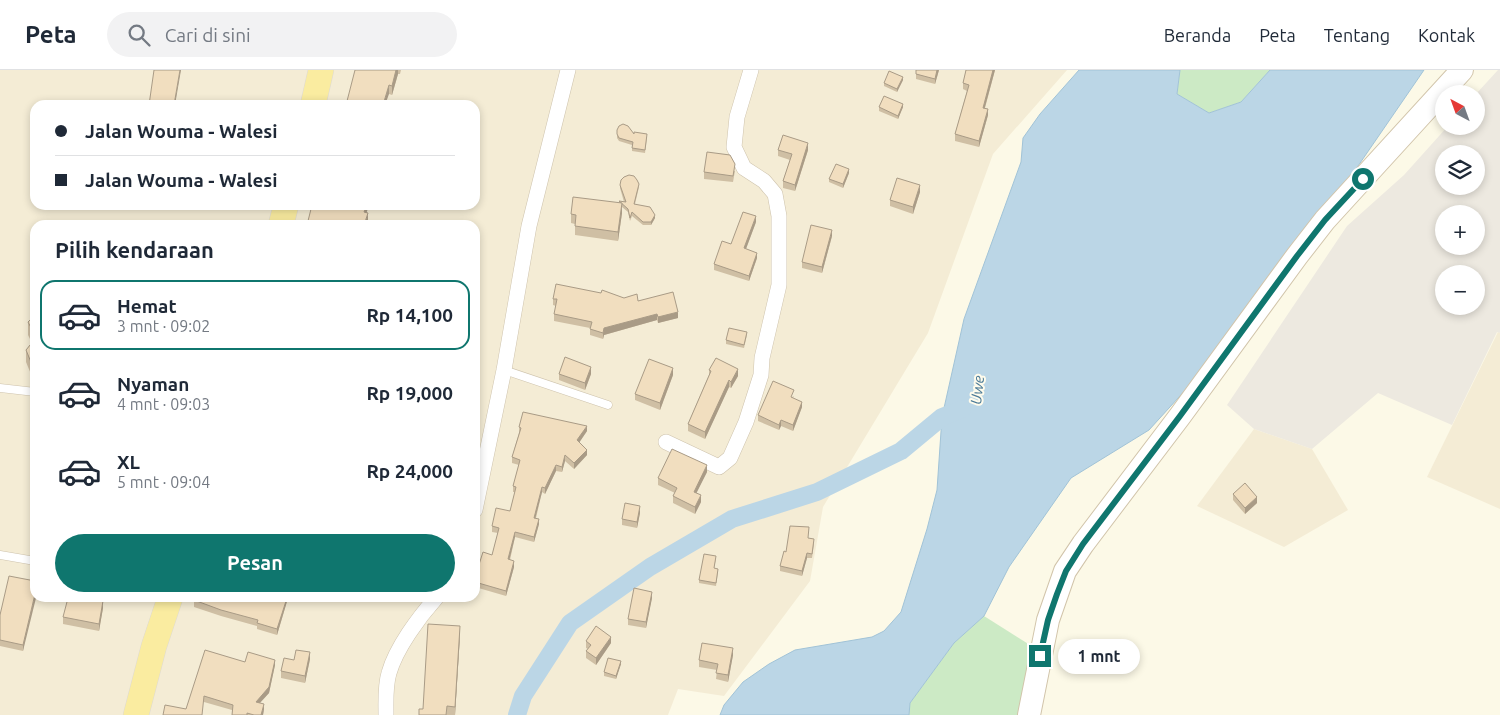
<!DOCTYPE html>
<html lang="id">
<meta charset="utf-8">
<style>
:root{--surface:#fff;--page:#f2f2f3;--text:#1f2937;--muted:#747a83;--line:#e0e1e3;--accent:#0f766e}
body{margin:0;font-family:Ubuntu,sans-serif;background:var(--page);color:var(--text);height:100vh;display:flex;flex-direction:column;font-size:19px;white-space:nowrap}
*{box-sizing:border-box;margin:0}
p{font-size:16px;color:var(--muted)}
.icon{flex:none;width:28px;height:28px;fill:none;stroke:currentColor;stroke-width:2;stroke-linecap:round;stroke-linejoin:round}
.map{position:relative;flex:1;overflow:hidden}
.sheet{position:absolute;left:30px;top:150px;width:450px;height:382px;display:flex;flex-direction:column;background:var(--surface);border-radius:15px;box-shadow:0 2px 8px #0003}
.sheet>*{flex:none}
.guide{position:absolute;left:30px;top:30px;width:450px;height:110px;border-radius:15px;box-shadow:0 2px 8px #0003;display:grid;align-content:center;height:110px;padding:0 25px;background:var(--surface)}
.needle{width:32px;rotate:319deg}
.tools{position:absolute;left:1435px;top:15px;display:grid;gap:10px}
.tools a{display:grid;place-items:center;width:50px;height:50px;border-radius:50%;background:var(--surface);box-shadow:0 2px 8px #0003;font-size:25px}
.end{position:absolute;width:22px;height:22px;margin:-11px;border:6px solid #0f766e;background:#fff;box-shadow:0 0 0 2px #fff}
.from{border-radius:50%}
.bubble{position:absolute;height:35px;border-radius:18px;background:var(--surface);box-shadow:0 2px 8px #0003;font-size:16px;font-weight:700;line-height:35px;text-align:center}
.guide b{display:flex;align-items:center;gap:18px;height:48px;font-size:19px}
.guide b+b{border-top:1px solid var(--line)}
.guide i{width:12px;height:12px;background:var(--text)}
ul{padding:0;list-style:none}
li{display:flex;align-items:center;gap:15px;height:70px;margin:0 10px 8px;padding:0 15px;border:2px solid transparent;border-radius:15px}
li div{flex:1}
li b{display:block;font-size:19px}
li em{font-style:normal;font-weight:700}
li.on{border-color:var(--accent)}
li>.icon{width:45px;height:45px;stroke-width:1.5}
h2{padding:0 25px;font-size:22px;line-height:60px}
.action{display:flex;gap:10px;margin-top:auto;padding:10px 25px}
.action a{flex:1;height:58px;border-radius:30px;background:var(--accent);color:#fff;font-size:20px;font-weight:700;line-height:58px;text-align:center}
header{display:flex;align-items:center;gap:30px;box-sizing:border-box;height:70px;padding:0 25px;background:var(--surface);border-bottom:1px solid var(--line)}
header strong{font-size:24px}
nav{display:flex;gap:28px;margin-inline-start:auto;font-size:18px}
.search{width:350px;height:45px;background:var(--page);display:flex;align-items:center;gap:12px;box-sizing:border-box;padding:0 18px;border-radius:28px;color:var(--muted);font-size:19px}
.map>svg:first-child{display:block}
.residential{fill:#f4ecd5;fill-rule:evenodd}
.industrial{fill:#ede9e0;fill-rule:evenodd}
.green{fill:#cceac5}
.water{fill:#bbd6e6;stroke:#a1c3d7}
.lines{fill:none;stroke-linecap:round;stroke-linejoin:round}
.canal{stroke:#bbd6e6;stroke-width:18}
.lane-casing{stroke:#cec3ad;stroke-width:9}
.street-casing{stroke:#cec3ad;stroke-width:16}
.secondary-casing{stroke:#d1c4aa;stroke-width:24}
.primary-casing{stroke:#dedad4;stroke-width:26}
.lane{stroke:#fff;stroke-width:8}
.street{stroke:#fff;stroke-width:15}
.secondary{stroke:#fff;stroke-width:22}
.primary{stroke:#faeca0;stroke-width:25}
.wall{fill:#cfbfa4}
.shaded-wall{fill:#a99b86}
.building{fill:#f1debf;stroke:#a99b86}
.route{stroke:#0f766e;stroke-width:6}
.labels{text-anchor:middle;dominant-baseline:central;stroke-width:4;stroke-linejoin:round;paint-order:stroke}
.water-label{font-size:15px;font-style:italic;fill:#4b7a97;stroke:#fffced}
</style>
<header>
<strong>Peta</strong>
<div class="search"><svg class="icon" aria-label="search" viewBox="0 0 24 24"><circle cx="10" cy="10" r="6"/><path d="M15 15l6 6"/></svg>Cari di sini</div>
<nav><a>Beranda</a><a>Peta</a><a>Tentang</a><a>Kontak</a></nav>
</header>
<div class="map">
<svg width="1500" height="645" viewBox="0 0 1500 645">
<rect width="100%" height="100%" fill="#fcf9e7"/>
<g class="residential">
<path d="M0 0H1067L993 84 928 263 823 437 810 511 724 626 678 619 668 645H0ZM35 35H475V135H35ZM35 155H475V528H35Z"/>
<path d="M1498 262 1500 263V439L1427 407Z"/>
<path d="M1254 359 1312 379 1348 440 1284 477 1197 436Z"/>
</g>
<path class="industrial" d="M1498 0H1500V263L1497 262 1452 355 1378 323 1312 379 1254 359 1227 335 1347 156 1404 105 1448 56H1476V24ZM1444 84H1476V116H1444ZM1444 144H1476V176H1444ZM1444 204H1476V236H1444Z"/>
<g class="green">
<path d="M1180 0H1270L1241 32 1209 43 1177 24Z"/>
<path d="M984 546 1038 580 1029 645H909L910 633 954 573Z"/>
</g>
<path class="water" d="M1079 0H1180L1177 24 1209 43 1241 32 1270 0H1424L1347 112 1230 271 1149 360 1071 408 1009 497 984 546 954 573 910 633 909 645H720L724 635 743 612 769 594 795 580 872 567 884 561 901 542 927 459 937 420 942 347 964 249 1021 92 1023 68 1040 44Z"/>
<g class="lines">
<path class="canal" d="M517 645 523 626 570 553 650 497 732 449 817 422 901 381 942 347 962 339"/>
<defs>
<g id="lane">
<path d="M504 300 608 335"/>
<path d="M0 318 35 322"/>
<path d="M0 485 35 491"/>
</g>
<g id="street">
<path d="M666 372 719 397 730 388 746 352 761 305 762 288 779 215V146L775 124 764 111 744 98 734 77 737 47 751 0"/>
<path d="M475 440 504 300 529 156 568 0"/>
<path d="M386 645C386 631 385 616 389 603 396 578 419 547 436 528"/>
</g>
<path id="secondary" d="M1029 645 1048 550 1065 501 1083 474 1180 346 1297 186 1325 150 1462 0"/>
<g id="primary">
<path d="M313 35 321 0"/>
<path d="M281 155 286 135"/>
<path d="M136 645 154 576 170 528"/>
</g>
</defs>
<use href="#lane" class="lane-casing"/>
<use href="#street" class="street-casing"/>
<use href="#secondary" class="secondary-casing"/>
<use href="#primary" class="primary-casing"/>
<use href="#lane" class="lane"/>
<use href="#street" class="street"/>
<use href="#secondary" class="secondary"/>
<use href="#primary" class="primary"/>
</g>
<g class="wall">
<path d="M355 0H401L400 4H398L392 25 389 24Z"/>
<path d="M939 0 935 14 916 9V4Z"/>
<path d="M966 0H995L985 38 988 45 979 77 955 71V64L967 21 963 19V13Z"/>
<path d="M903 10 897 22 884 16V13Z"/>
<path d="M879 37H903L898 49 879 41Z"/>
<path d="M617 60 647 67 645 83 632 81V75L619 71 617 68Z"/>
<path d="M778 80H808L795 121 783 118V111L790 90 778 86Z"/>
<path d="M735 101 733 112 704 109V102Z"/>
<path d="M849 103 843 118 829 112V109Z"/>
<path d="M620 115 639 117 635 134 655 148 651 155H643L632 146 630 151 628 142 622 137V143L618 171 575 165V154L571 153V144L619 133V131L624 132 620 118Z"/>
<path d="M920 122 913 144 890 136V130Z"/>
<path d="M756 152 746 179 757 188 749 211 714 200V194L731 174Z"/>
<path d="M832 166 822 203 802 198V192Z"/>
<path d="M624 228 638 231 678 248 658 253 657 250 604 265 603 269 590 265V258L554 251V244L556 236 553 235V229Z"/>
<path d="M35 245V309H33L26 292V280L32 273 28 265V252Z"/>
<path d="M747 265 744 278 726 274V270Z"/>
<path d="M709 300 738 306 731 318 729 317 705 369 688 361V354L709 305Z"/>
<path d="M559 304H591L585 320 559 310Z"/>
<path d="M673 305 660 340 635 330V324Z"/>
<path d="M794 326 793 328 802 337 793 361 781 356 779 360 758 351V345Z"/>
<path d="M519 357 587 361 579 372 587 385 574 399 565 391 562 402 556 401 545 424 542 422 536 448 539 454 534 472 515 467 510 490 514 497 506 526 475 517V507L492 485 498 463 492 462V456L510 441 515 422H513V416L519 395 512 393V387L519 363Z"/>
<path d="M707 402 696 423 701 432 695 444 673 433V426L675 423 658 415V408Z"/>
<path d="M1233 424 1257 433 1245 444 1233 430Z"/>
<path d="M640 443 637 458 622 455V449Z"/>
<path d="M808 468 814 474 812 488H807L802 506 780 501V496L786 482Z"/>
<path d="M716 489 714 498 718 502 716 516 699 513V510Z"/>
<path d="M35 511 23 581 0 576V545Z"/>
<path d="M195 528H288L277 565 257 559V556L221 546 194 537V530Z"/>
<path d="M652 528 646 558 628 555V549Z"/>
<path d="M103 538 99 561 63 554V547Z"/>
<path d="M460 565 455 645H419L423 639Z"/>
<path d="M586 571 611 573 596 595 586 588V581L588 579 586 578Z"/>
<path d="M733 585 728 612 716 609 717 600 699 597V590Z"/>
<path d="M310 589 305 613 281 608V601L294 590Z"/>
<path d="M245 592 275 595 269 623 260 633 264 639 263 645H232V640L204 632 186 639Z"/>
<path d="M621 594 616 609 604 606V602Z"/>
</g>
<g class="shaded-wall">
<path d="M180 0H181L175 35H174Z"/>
<path d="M396 0H398V4L392 25V16Z"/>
<path d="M937 0H939L935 14V9Z"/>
<path d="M993 0H995L983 44V38Z"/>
<path d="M903 7V10L897 22V19Z"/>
<path d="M389 15V24L385 35H383Z"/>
<path d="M903 34V37L898 49V46Z"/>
<path d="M988 39V45L979 77V71Z"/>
<path d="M808 73V80L795 121V115Z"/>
<path d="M849 99V103L843 118V114Z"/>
<path d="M920 115V122L913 144V137Z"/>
<path d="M622 133V143L618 171V162Z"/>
<path d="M367 135H369L364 151V142Z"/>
<path d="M368 143V152L367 155H364Z"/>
<path d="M655 145V148L651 155V152Z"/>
<path d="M756 146V152L744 184V178Z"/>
<path d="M832 160V166L822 203V197Z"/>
<path d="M757 183V188L749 211V206Z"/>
<path d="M678 242V248L658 253V247Z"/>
<path d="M657 244V250L604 265 603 269V263L604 258Z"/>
<path d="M591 297V304L585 320V313Z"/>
<path d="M673 298V305L660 340V333Z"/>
<path d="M738 299V306L731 318V312Z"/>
<path d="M729 310V317L705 369V362Z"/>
<path d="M802 332V337L793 361V355Z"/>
<path d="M781 350V356L779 360V355Z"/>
<path d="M587 356V361L577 376V370Z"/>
<path d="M587 380V385L574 399V393Z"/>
<path d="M565 385V391L562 402V397Z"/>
<path d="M556 395V401L545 424V418Z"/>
<path d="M707 395V402L694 428V422Z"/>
<path d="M542 417V422L534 453V448Z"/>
<path d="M701 425V432L695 444V437Z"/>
<path d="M1257 427V433L1245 444V438Z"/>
<path d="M640 436V443L637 458V452Z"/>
<path d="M539 449V454L534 472V467Z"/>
<path d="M515 462V467L508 495V489Z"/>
<path d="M807 483V488L802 506V501Z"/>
<path d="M514 491V497L506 526V521Z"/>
<path d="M652 522V528L646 558V552Z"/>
<path d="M35 524V528H36L23 581V575Z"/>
<path d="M287 528H288L277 565V559Z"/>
<path d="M103 531V538L99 561V554Z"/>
<path d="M460 556V565L455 645V637Z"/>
<path d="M611 567V573L596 595V588Z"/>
<path d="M733 578V585L728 612V605Z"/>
<path d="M310 582V589L305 613V606Z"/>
<path d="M275 590V595L269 623 256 637V632Z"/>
<path d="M621 591V594L616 609V606Z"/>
<path d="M264 634V639L263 645H261Z"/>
</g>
<g class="building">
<path d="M154 0H180L174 35H149Z"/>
<path d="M355 0H396L392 16 389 15 383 35H346Z"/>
<path d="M916 0H937L935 9 916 4Z"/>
<path d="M966 0H993L983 38 988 39 979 71 955 64 969 15 963 13Z"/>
<path d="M889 1 903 7 897 19 884 13Z"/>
<path d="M884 26 903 34 898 46 879 37Z"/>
<path d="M623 54 628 56 634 64V62L647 64 645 80 632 78 633 72 619 68 617 64V60L619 56Z"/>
<path d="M783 65 808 73 795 115 783 111 792 84 778 80Z"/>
<path d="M707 82 730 85 735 94 733 106 704 102Z"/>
<path d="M836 94 849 99 843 114 829 109Z"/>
<path d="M629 105 634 106 637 110 639 114 634 134 650 137 655 145 651 152H643L632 142 630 148 628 139 619 131 626 132 620 115 621 110 624 107Z"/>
<path d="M897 108 920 115 913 137 890 130Z"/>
<path d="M573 127 622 133 618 162 575 156 576 145 571 144Z"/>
<path d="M312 135H367L364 142 368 143 364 155H307Z"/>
<path d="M743 142 756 146 744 178 757 183 749 206 714 194 722 171 731 174Z"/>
<path d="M811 155 832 160 822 197 802 192Z"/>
<path d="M556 214 601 223 602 220 624 228 637 224 638 231 673 222 678 242 658 247 657 244 604 258 603 263 590 259 592 252 554 244 557 229H553Z"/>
<path d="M35 245V265L28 252Z"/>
<path d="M729 258 747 262 744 275 726 270Z"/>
<path d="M35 269V297H33L26 280Z"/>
<path d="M565 287 591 297 585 313 559 304Z"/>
<path d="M716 288 738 299 731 312 729 310 705 362 688 354 711 301 709 300Z"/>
<path d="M649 289 673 298 660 333 635 324Z"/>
<path d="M773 311 794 320 791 327 802 332 793 355 781 350 779 355 758 345Z"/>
<path d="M523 342 587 356 577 370 587 380 574 393 565 385 562 397 556 395 545 418 542 417 534 448 539 449 534 467 515 462 508 489 514 491 506 521 475 512V507L483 482 492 485 499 458 492 456 496 438 510 441 516 417 513 416 520 390 512 387 521 358 519 357Z"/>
<path d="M672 379 707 395 694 422 701 425 695 437 673 426 677 418 658 408Z"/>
<path d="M1245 413 1257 427 1245 438 1233 424Z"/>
<path d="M625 433 640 436 637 452 622 449Z"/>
<path d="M790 456 809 457 808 468 814 469 812 484 807 483 802 501 780 496 784 481 786 482Z"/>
<path d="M704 484 716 486 714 498 718 499 716 513 699 510Z"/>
<path d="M9 506 35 511V524L23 575 0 570V545Z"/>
<path d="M634 518 652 522 646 552 628 549Z"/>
<path d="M68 528H85L103 531 99 554 63 547Z"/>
<path d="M195 528H287L277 559 257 553 258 550 221 540 194 530Z"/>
<path d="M428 554 460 556 455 637 447 636 446 645H419V639H423Z"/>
<path d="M596 556 611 567 596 588 586 581 591 575 586 571Z"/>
<path d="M702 573 733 578 728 605 716 603 718 594 699 590Z"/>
<path d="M205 580 245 592 248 582 275 590 269 617 256 632 264 634 261 645H254L247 643V645H232L233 635 204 626 202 645H163L165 635 186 639Z"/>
<path d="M296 580 310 582 305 606 281 601 284 588 294 590Z"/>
<path d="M608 588 621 591 616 606 604 602Z"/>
</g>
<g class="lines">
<path class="route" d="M1040 586 1048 550 1057 524 1066 501 1083 474 1180 346 1297 186 1325 150 1363 109"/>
</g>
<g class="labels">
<g class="water-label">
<text transform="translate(977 320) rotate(-83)">Uwe</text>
</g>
</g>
</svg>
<div class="tools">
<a><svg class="needle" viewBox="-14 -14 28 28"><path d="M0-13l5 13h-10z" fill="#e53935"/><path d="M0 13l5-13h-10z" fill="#747a83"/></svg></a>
<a><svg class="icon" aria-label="layers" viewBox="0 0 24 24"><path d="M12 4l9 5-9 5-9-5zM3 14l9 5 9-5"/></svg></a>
<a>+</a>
<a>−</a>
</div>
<i class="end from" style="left:1363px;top:109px"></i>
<i class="end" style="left:1040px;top:586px"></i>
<div class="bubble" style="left:1058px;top:569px;width:82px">1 mnt</div>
<div class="guide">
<b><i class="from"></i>Jalan Wouma - Walesi</b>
<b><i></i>Jalan Wouma - Walesi</b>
</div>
<section class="sheet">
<h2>Pilih kendaraan</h2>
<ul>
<li class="on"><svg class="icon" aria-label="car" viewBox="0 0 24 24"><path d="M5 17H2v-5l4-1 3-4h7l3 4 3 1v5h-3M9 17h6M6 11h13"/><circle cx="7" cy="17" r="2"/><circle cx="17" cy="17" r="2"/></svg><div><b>Hemat</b><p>3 mnt · 09:02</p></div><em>Rp 14,100</em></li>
<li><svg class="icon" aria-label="car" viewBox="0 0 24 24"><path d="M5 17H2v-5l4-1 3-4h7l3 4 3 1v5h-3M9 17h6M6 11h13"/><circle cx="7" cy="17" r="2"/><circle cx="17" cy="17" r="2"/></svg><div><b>Nyaman</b><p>4 mnt · 09:03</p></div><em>Rp 19,000</em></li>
<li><svg class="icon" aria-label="car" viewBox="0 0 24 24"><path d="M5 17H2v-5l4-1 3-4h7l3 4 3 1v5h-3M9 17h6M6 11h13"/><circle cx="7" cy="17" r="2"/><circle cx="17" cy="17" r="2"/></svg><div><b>XL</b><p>5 mnt · 09:04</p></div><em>Rp 24,000</em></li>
</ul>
<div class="action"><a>Pesan</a></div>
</section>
</div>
